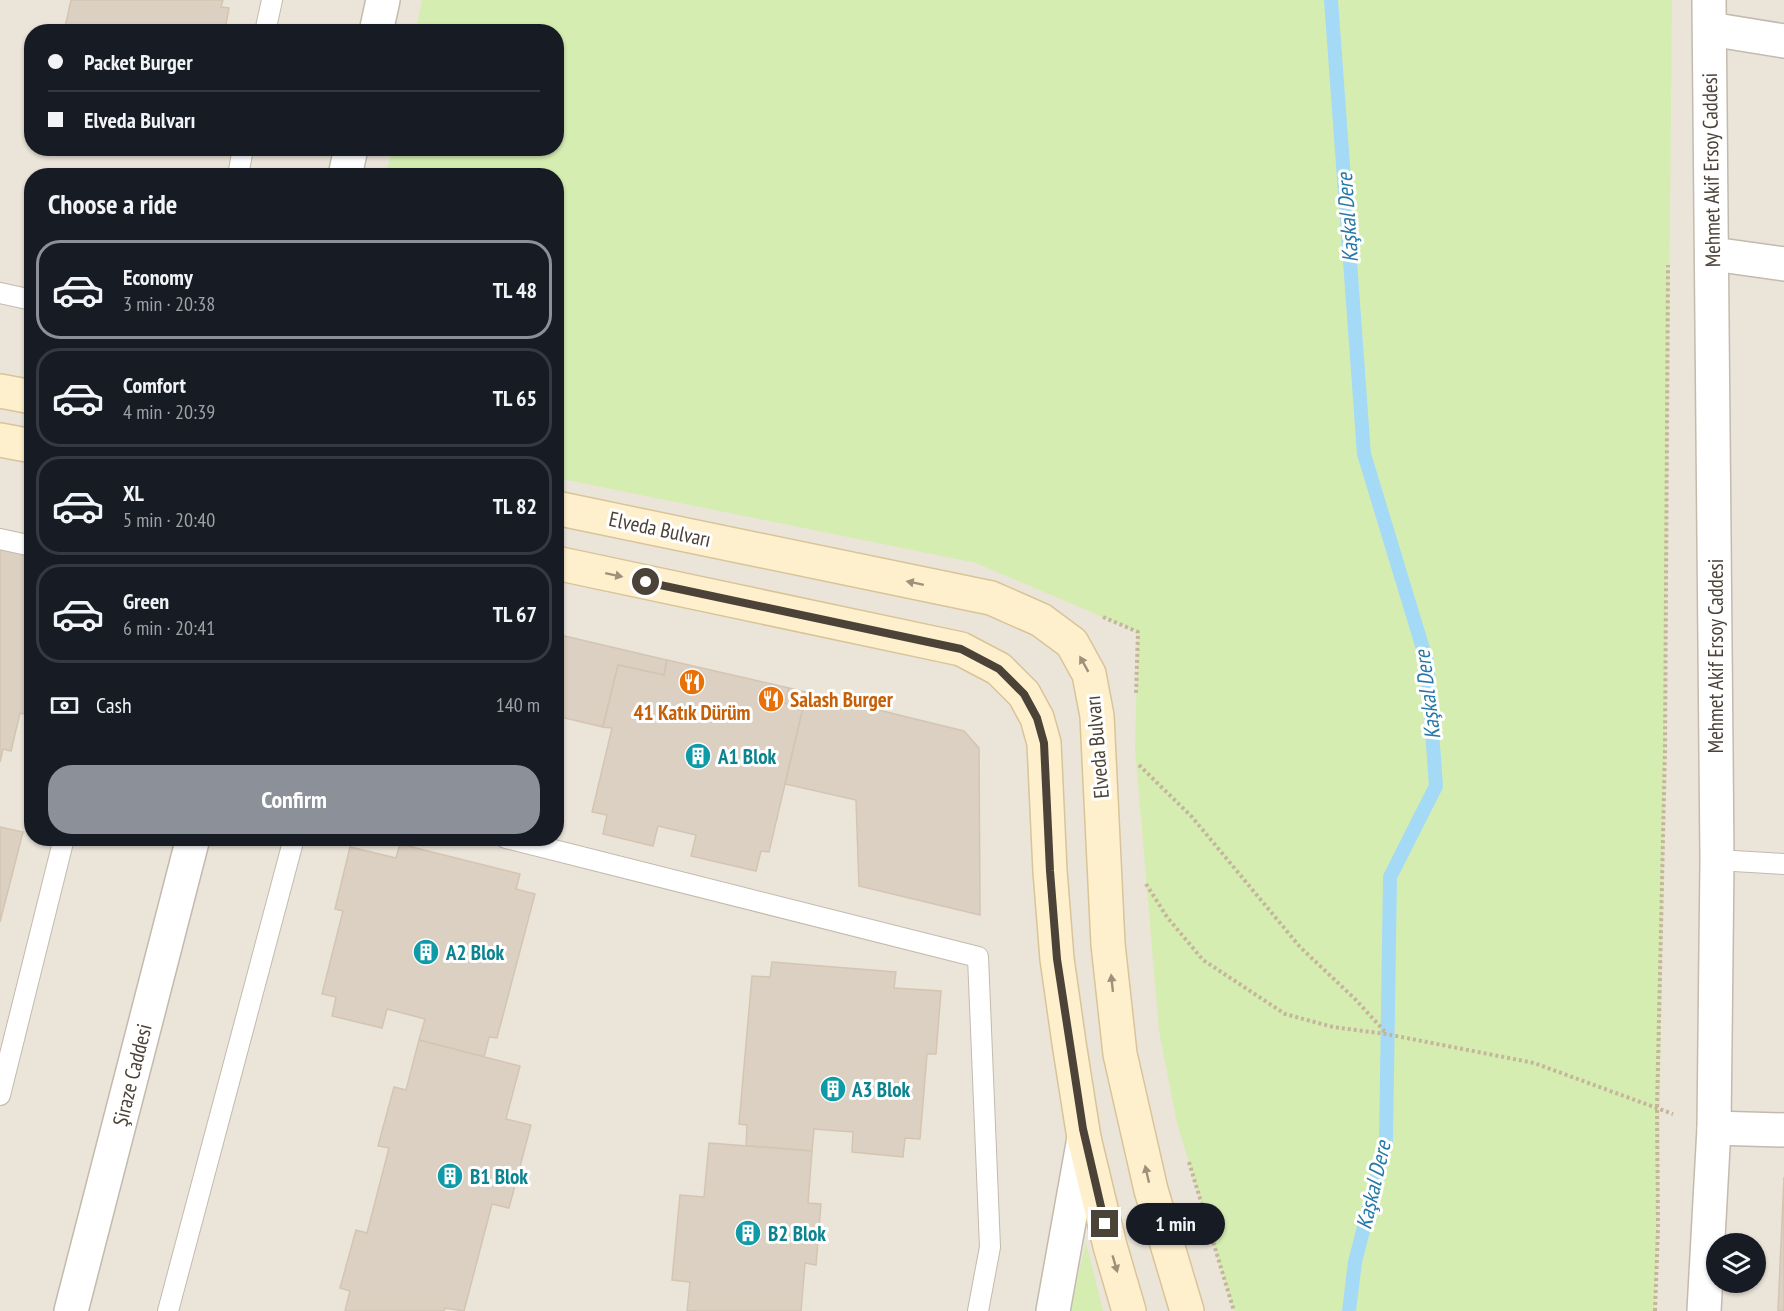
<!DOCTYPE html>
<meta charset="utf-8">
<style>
:root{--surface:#171b24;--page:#20242c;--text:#f1f3f6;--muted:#9ea1a6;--line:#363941;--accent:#8c9099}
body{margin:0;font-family:"PT Sans Narrow",sans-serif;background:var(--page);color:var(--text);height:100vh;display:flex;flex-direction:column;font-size:22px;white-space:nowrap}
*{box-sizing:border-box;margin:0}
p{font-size:20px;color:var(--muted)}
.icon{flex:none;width:33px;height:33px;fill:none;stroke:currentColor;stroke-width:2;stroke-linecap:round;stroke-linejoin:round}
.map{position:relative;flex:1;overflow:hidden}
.panel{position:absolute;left:24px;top:168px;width:540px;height:678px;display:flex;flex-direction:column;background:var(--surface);border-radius:24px;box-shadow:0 2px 4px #0004}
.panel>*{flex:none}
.banner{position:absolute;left:24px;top:24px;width:540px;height:132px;border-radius:24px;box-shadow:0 2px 4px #0004;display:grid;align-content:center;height:132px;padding:0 24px;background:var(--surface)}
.fabs{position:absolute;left:1706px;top:1233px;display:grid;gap:12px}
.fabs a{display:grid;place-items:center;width:60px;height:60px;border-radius:50%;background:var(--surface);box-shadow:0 2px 4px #0004;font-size:30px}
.end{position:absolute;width:27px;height:27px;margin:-14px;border:8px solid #4c4338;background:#fff;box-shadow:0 0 0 3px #fff}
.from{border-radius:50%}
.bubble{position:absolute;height:42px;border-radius:21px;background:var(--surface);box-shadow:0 2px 4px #0004;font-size:20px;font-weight:600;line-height:42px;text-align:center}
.banner b{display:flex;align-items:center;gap:21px;height:57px;font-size:22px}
.banner b+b{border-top:2px solid var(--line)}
.banner i{width:15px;height:15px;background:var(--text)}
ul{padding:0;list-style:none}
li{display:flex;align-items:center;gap:18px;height:99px;margin:0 12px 9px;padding:0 12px;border:3px solid var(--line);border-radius:24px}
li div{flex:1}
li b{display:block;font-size:22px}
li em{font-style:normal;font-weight:600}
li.current{border-color:var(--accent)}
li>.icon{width:54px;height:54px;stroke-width:1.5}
h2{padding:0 24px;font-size:27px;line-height:72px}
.pay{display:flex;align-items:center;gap:15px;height:66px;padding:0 24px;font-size:22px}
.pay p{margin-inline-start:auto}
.primary-button{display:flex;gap:12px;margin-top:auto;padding:12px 24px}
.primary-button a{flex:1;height:69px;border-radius:24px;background:var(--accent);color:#fff;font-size:24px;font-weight:600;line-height:69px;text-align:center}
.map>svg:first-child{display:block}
.residential{fill:#ebe4d9;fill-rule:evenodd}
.green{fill:#d6edb2}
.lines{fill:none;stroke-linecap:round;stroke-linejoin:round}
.stream{stroke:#a5daf6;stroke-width:14}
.building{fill:#dcd0c2;stroke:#d4c5b2;stroke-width:1.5}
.lane-casing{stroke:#c3baad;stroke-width:22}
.street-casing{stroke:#c3baad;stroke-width:36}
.secondary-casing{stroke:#d9c498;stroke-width:36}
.path{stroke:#c6b59d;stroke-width:4;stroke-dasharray:3 3;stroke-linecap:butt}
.lane{stroke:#fff;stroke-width:20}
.street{stroke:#fff;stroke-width:33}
.secondary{stroke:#fff0cd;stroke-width:33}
.oneway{fill:#9d917b}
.route{stroke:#4c4338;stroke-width:8}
.labels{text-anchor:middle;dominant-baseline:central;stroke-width:6;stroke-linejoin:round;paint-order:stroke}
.street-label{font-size:21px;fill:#4c4338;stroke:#fff}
.food-label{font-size:21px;font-weight:bold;fill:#c56008;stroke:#fff;text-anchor:start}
.culture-label{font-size:21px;font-weight:bold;fill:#0d838f;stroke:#fff;text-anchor:start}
.water-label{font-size:22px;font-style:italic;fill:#2578a7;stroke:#fff}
</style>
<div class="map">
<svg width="1784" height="1311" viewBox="0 0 1784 1311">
<rect width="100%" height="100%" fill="#f6f2eb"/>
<path class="residential" d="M0 0H1784V1311H0ZM32 32H556V148H32ZM32 176H556V838H32ZM1716 1244H1755V1282H1716Z"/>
<g class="green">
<path d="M422 0H1672L1665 749 1658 1229 1655 1311H1234L1177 1123 1159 1031 1135 748 1138 632 976 563 557 478 556 176 386 175 392 149 556 148V32L416 31Z"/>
<path d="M1086 1242 1103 1311H1070Z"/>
</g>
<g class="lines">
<path class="stream" d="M1331 0 1364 454 1427 662 1436 786 1390 877 1386 1141 1355 1262 1349 1311"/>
</g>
<g class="building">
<path d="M71 0H223L221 7 229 8 225 30 217 27 216 32H64Z"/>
<path d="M0 534 32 542V716L20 713 11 751 3 749 0 762Z"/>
<path d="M556 634 667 660 664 675 618 665 603 727 556 716Z"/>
<path d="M667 660 789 688 785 703 803 708 769 852 761 851 756 871 691 856 696 835 658 826 653 846 603 834 607 815 592 812 612 728 603 727 618 665 664 675Z"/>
<path d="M789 688 964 731 979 748 980 915 859 886 856 800 785 784 803 708 785 703Z"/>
<path d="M0 827 23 832 0 922Z"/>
<path d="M400 844 520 874 516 889 535 894 497 1038 489 1037 484 1057 419 1040 425 1019 387 1009 382 1028 332 1016 336 997 322 994 343 911 335 909 350 847 396 858Z"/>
<path d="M772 962 896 972 894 988 941 991 936 1054H927L920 1139 905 1138 903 1157 852 1152 853 1132 814 1129 812 1151 746 1146 747 1125 739 1124 752 976 770 977Z"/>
<path d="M419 1040 520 1066 506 1119 531 1125 509 1208 492 1204 464 1311 445 1308 444 1311H345L350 1291 340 1288 356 1230 367 1233 389 1148 378 1146 394 1087 406 1090Z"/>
<path d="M709 1143 812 1151 808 1203 821 1204 816 1265 805 1263 801 1311H687L690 1282 672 1280 680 1195 704 1197Z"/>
<path d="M1784 1177V1311H1778Z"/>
</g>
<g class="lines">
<defs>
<g id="lane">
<path d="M265 32 272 0"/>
<path d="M238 176 243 148"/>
<path d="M0 293 32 300"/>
<path d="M0 539 32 546"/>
<path d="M506 838 978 957 990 1247 978 1311"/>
<path d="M1717 860 1784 864"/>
<path d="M0 1095 64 838"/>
<path d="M168 1311 294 838"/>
</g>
<g id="street">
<path d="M1710 29 1784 41"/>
<path d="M376 32 383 0"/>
<path d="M345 176 351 148"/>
<path d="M1713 254 1784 264"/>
<path d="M1714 1128 1784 1130"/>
<path d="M71 1311 193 838"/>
<path d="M1053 1311 1084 1138"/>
<path d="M1704 1311 1714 1128 1717 860 1709 0"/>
</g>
<g id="secondary">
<path d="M0 391 32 397"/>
<path d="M0 440 32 446"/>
<path d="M556 508 991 598 1041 620 1072 643 1089 674 1097 716 1108 944 1120 1054 1151 1190 1187 1311"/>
<path d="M556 563 961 649 999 669 1024 694 1037 718 1044 743 1050 871 1057 959 1069 1043 1084 1138 1110 1246 1129 1311"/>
</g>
</defs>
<use href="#lane" class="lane-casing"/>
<use href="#street" class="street-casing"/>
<use href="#secondary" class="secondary-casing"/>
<g class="path">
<path d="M1103 617 1138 632 1136 694"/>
<path d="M1139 765 1192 817 1300 947 1355 999 1386 1033"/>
<path d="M1146 884 1167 917 1203 960 1285 1014 1333 1027 1386 1034 1534 1063 1673 1114"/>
<path d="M1189 1162 1234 1311"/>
<path d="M1655 1311 1658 1229 1657 1108 1665 749 1668 265"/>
</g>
<use href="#lane" class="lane"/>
<use href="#street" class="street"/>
<use href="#secondary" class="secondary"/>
</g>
<defs><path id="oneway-solid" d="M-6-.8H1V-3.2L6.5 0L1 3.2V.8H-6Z" transform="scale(1.5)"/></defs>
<g class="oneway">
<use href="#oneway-solid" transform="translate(614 575) rotate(12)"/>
<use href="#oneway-solid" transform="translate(915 583) rotate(-168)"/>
<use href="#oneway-solid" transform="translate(1084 664) rotate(-119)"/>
<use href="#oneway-solid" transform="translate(1112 983) rotate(-96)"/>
<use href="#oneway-solid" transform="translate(1147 1174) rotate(-103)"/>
<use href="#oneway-solid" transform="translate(1115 1264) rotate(74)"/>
</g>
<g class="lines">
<path class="route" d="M646 582 961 649 999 669 1024 694 1037 718 1044 743 1050 871 1057 959 1083 1129 1105 1224"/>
</g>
<defs>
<symbol id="restaurant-disc" viewBox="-11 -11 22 22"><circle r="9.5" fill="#e8710a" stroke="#fff"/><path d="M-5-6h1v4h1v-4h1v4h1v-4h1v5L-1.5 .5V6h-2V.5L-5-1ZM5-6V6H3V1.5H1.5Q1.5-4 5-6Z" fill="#fff"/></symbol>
<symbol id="building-disc" viewBox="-11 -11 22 22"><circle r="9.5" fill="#0f9aa8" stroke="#fff"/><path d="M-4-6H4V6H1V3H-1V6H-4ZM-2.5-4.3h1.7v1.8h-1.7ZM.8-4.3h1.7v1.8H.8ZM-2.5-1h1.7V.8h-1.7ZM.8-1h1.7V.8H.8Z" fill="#fff"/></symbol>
</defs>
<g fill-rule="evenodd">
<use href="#restaurant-disc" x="677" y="667" width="30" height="30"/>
<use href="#restaurant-disc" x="756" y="684" width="30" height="30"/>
<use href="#building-disc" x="683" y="741" width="30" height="30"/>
<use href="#building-disc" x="411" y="937" width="30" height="30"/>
<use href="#building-disc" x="818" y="1074" width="30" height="30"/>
<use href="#building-disc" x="435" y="1161" width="30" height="30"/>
<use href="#building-disc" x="733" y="1218" width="30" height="30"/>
</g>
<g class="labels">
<g class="street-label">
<text transform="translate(1711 170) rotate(-91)">Mehmet Akif Ersoy Caddesi</text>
<text transform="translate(660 529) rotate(12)">Elveda Bulvarı</text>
<text transform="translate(1715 656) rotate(-90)">Mehmet Akif Ersoy Caddesi</text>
<text transform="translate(1097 747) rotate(-95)">Elveda Bulvarı</text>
<text transform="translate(132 1075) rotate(-76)">Şiraze Caddesi</text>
</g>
<g class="food-label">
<text x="790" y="699">Salash Burger</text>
<text x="692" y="712" text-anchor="middle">41 Katık Dürüm</text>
</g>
<g class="culture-label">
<text x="718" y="756">A1 Blok</text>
<text x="446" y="952">A2 Blok</text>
<text x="852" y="1089">A3 Blok</text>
<text x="470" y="1176">B1 Blok</text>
<text x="768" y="1233">B2 Blok</text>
</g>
<g class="water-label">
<text transform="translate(1347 218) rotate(-94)">Kaşkal Dere</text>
<text transform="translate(1427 695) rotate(-97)">Kaşkal Dere</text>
<text transform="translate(1373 1185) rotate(-77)">Kaşkal Dere</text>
</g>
</g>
</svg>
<div class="fabs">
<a><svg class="icon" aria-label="layers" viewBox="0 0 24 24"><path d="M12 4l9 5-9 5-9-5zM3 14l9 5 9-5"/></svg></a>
</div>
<i class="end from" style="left:646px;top:582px"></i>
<i class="end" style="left:1105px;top:1224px"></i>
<div class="bubble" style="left:1126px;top:1203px;width:99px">1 min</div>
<div class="banner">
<b><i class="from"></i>Packet Burger</b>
<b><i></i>Elveda Bulvarı</b>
</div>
<section class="panel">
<h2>Choose a ride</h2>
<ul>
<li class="current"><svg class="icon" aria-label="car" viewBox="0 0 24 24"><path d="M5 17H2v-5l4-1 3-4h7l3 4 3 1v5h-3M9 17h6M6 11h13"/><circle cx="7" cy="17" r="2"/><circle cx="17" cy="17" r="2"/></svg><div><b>Economy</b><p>3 min · 20:38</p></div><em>TL 48</em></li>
<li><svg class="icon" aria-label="car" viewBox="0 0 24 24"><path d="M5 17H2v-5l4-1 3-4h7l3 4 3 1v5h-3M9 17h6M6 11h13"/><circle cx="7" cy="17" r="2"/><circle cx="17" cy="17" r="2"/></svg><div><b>Comfort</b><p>4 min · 20:39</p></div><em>TL 65</em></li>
<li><svg class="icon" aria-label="car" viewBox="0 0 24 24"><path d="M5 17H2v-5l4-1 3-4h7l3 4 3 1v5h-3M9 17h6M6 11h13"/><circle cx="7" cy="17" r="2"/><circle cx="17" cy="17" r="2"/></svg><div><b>XL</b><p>5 min · 20:40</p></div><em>TL 82</em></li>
<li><svg class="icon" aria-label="car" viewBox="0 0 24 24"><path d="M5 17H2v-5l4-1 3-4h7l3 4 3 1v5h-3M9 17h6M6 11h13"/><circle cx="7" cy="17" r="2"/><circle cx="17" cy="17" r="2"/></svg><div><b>Green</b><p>6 min · 20:41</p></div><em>TL 67</em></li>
</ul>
<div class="pay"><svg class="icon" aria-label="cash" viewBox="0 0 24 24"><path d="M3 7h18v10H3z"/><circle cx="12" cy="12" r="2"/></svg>Cash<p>140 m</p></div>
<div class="primary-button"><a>Confirm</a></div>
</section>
</div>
